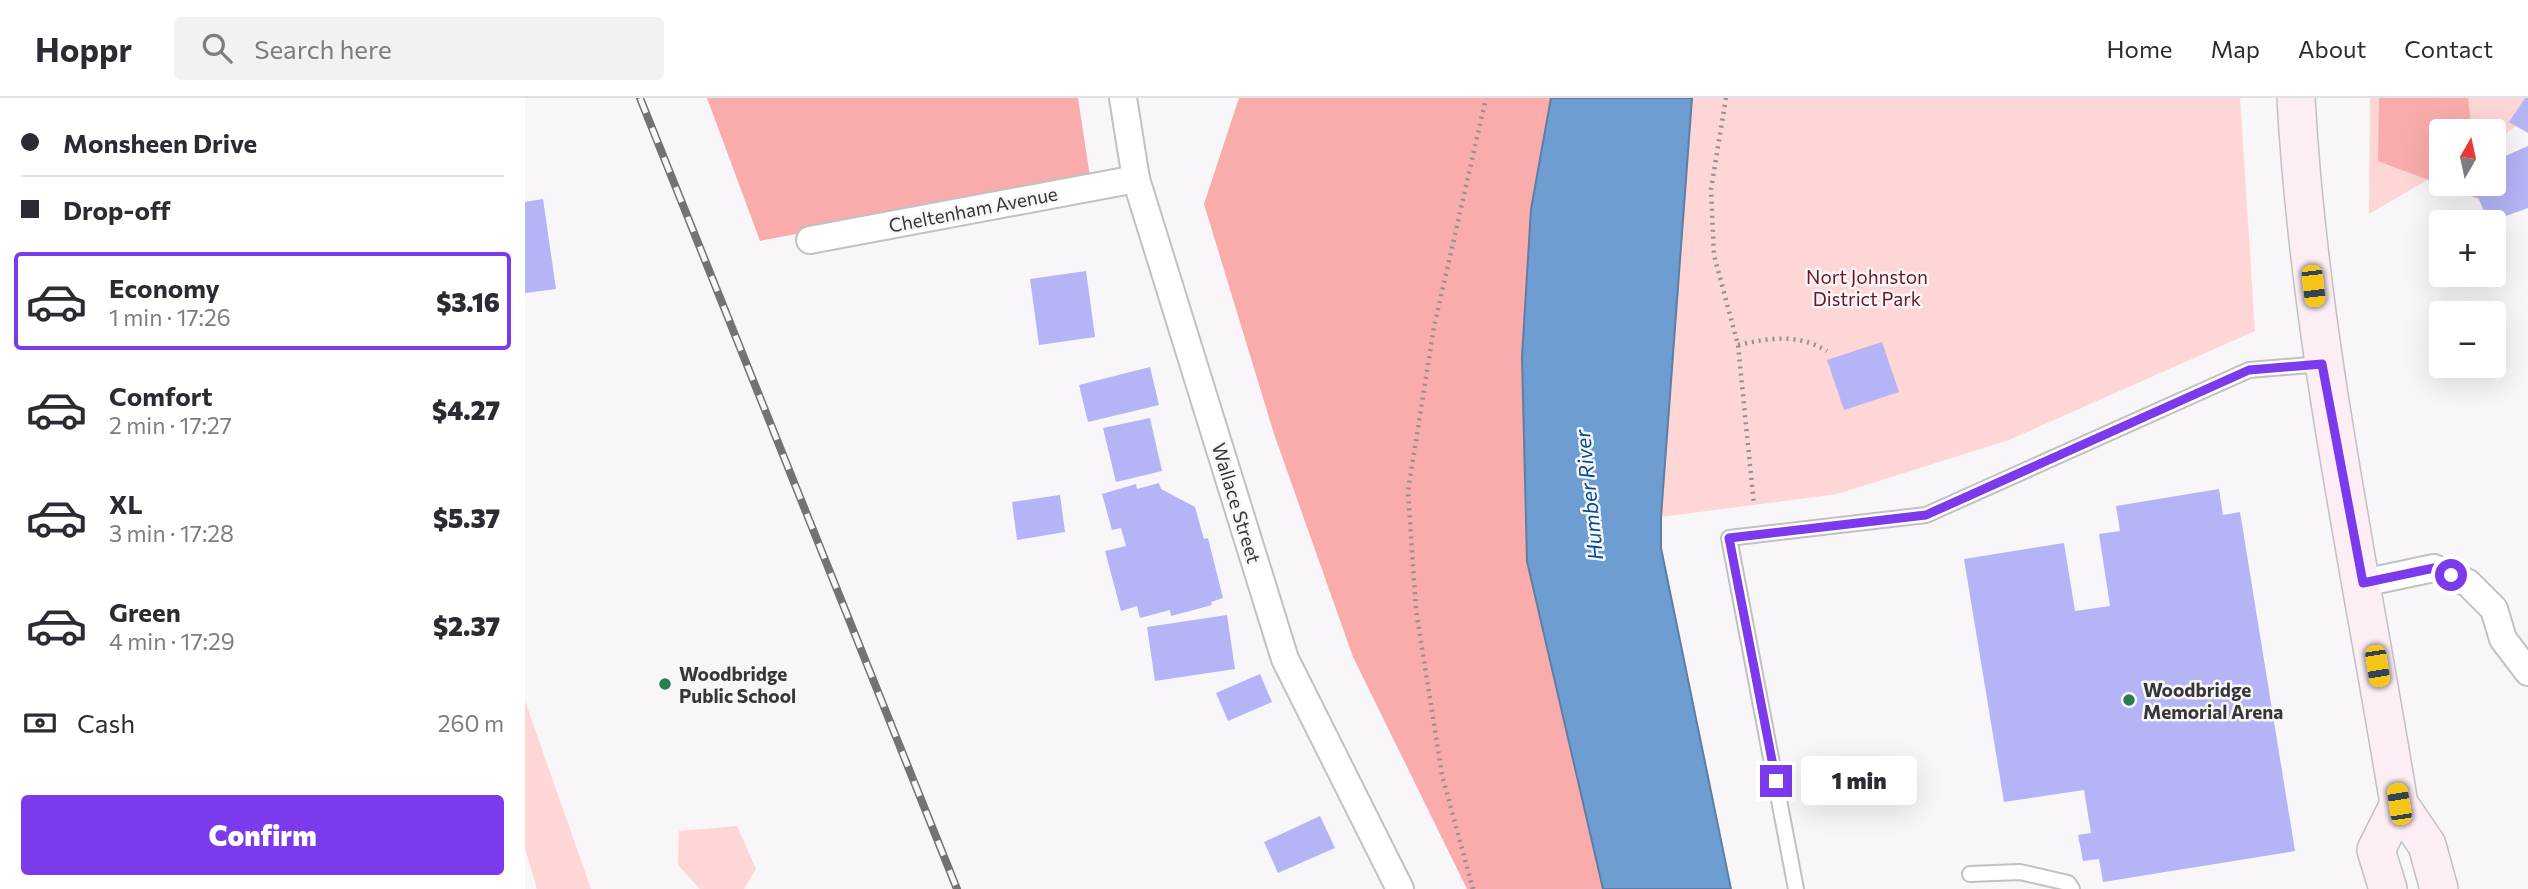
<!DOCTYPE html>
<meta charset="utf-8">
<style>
:root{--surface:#fff;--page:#f2f2f3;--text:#2b2b33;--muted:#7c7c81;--line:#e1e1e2;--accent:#7c3aed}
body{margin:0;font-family:Commissioner,sans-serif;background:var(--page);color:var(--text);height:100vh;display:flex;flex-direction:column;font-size:26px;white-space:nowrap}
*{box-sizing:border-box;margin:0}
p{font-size:23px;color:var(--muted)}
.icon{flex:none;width:38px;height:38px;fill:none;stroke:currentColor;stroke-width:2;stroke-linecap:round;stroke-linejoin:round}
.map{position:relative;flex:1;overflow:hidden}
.sheet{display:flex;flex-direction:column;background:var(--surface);width:525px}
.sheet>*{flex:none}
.hud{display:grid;align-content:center;height:154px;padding:0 21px;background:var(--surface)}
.needle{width:46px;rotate:9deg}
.tools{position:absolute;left:1904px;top:21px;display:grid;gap:14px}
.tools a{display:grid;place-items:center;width:77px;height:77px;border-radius:7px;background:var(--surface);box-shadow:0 7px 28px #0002;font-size:35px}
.end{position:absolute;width:32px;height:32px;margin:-16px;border:9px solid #7c3aed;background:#fff;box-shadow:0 0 0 4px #fff}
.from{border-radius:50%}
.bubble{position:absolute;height:49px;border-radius:7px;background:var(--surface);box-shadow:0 7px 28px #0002;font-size:23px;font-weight:800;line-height:49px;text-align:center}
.car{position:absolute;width:21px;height:42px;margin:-21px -10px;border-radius:9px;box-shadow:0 0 5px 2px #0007;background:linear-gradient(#f5c518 24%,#345 0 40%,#f5c518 0 76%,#345 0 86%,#f5c518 0)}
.hud b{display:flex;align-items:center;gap:24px;height:66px;font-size:26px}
.hud b+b{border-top:2px solid var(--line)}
.hud i{width:18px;height:18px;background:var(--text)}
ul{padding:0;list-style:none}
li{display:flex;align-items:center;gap:21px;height:98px;margin:0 14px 10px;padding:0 7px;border:4px solid transparent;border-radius:7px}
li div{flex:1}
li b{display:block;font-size:26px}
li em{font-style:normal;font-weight:800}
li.current{border-color:var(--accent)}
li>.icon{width:63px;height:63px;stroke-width:1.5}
.pay{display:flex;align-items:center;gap:18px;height:77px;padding:0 21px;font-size:26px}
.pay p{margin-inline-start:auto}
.action{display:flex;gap:14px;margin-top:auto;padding:14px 21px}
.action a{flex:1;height:80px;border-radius:7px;background:var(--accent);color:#fff;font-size:28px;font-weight:800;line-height:80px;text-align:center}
header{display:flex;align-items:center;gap:42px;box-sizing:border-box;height:98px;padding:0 35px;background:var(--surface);border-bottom:2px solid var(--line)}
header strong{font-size:33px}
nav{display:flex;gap:38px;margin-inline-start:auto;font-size:24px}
.search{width:490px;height:63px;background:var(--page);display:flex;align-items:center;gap:18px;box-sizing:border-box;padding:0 24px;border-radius:7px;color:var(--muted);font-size:26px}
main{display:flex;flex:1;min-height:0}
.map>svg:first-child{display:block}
.green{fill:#fdd6d5}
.forest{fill:#faacac}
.water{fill:#6e9dd1;stroke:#5e7ea3;stroke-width:2}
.building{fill:#b4b4f6}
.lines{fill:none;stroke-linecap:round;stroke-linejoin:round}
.service-casing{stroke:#c1c0c2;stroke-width:18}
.minor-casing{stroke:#c1c0c2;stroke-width:30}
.secondary-casing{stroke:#c1c0c2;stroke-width:40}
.path{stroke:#919092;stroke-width:4.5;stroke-dasharray:2 5;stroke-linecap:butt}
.service{stroke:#fff;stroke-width:14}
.minor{stroke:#fff;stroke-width:26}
.secondary{stroke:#fdedf5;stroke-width:37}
.rail-casing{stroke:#747374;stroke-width:8}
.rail{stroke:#f8f6f9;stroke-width:5;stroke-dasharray:16;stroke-linecap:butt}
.route{stroke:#7c3aed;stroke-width:9}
.poi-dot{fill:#277d50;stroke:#f8f6f9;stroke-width:2.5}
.labels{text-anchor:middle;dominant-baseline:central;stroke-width:5;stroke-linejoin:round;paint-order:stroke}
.street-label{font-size:19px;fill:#373637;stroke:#f8f6f9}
.park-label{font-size:19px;fill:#6d1421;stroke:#f8f6f9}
.poi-label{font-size:19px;font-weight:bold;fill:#373637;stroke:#f8f6f9;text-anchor:start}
.water-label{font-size:21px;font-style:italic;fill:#014c8b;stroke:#f8f6f9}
</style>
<header>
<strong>Hoppr</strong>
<div class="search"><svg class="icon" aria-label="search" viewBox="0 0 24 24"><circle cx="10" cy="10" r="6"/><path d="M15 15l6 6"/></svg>Search here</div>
<nav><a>Home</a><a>Map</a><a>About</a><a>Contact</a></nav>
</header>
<main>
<section class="sheet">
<div class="hud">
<b><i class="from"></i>Monsheen Drive</b>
<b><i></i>Drop-off</b>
</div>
<ul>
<li class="current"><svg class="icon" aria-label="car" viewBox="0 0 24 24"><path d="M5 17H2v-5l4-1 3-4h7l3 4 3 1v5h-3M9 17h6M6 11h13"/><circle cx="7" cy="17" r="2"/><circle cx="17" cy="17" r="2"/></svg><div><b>Economy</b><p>1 min · 17:26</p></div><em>$3.16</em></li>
<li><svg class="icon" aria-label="car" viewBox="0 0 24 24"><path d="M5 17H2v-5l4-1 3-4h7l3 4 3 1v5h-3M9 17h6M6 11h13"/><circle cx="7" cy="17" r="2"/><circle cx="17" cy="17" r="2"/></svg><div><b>Comfort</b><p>2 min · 17:27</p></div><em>$4.27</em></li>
<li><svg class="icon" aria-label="car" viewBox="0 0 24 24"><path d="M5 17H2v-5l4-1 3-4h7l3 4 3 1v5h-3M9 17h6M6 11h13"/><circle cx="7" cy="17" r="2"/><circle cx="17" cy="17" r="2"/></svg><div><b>XL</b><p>3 min · 17:28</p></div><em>$5.37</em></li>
<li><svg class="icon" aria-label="car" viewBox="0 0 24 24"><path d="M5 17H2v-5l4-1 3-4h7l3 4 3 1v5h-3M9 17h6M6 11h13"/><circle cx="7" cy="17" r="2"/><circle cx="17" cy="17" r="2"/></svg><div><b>Green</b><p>4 min · 17:29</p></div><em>$2.37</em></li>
</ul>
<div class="pay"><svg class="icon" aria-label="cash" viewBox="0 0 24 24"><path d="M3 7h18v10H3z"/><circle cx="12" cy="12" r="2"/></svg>Cash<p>260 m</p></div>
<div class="action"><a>Confirm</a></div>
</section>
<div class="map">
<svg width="2003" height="791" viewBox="0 0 2003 791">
<rect width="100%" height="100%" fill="#f8f6f9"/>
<g class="green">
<path d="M1167 0H1715L1730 233 1484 342 1312 396 1136 419Z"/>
<path d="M1845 0H2003C2003 22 1986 33 1969 44V33H1916V74L1844 116Z"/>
<path d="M0 603 66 791H12L0 750Z"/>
<path d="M212 728 231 771 219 791H175L153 767 154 733Z"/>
</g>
<g class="forest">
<path d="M182 0H553L565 79 235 143Z"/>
<path d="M714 0H1026L1006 111 997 259 1002 463 1078 791H942L828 559 749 336 679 106Z"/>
<path d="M1854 0H1943L1947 33H1916V86H1952L1954 101 1853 63Z"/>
</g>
<path class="water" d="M1026 0H1167L1136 419V450L1206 791H1078L1002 463 997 259 1006 111Z"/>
<g class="building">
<path d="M2000 0H2003V35L1984 24Z"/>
<path d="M2003 48V110L1964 124 1947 86H1969V63Z"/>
<path d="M18 101 31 191 0 195V104Z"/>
<path d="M561 173 570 239 514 247 505 181Z"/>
<path d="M1357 244 1374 294 1319 312 1302 262Z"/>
<path d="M625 269 634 307 563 324 554 287Z"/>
<path d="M625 320 637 373 591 384 578 330Z"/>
<path d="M634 385 636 391 670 409 679 441 683 440 698 500 686 504 687 507 646 518 645 512 615 520 612 508 596 513 580 453 601 448 596 430 587 432 577 396 611 386 612 391Z"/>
<path d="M1694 391 1698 417 1715 414 1770 753 1578 784 1574 761 1558 763 1553 737 1566 735 1559 692 1479 704 1439 461 1539 445 1550 513 1585 508 1574 436 1595 433 1591 408Z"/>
<path d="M535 397 540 434 492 442 487 404Z"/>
<path d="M702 517 710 571 630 583 622 529Z"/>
<path d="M735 576 747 604 703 623 691 595Z"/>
<path d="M795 718 810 750 753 775 739 744Z"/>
</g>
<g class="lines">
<defs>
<g id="service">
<path d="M1445 776 1495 774 1543 785 1547 791"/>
<path d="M1271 791 1204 440 1401 417 1724 272 1797 266"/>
</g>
<g id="minor">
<path d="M598 0 611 81 760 561 875 791"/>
<path d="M285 142 611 81"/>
<path d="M1838 485 1909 470 1943 485 1969 511 1978 541 2003 574"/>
</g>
<g id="secondary">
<path d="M1771 0C1784 238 1836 472 1874 706L1902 747 1914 791"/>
<path d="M1863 791 1851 752 1874 706"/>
</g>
</defs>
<use href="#service" class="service-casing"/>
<use href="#minor" class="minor-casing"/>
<use href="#secondary" class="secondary-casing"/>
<g class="path">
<path d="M1201 0 1186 91 1189 157 1213 247 1229 407"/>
<path d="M1213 247C1245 240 1272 235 1302 253"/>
<path d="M948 791 917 677 891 512 883 393 909 229 961 0"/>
</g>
<use href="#service" class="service"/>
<use href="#minor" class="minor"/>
<use href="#secondary" class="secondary"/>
<defs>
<path id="rail" d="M115 0 432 791"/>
</defs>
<use href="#rail" class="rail-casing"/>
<use href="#rail" class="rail"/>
</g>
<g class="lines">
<path class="route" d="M1251 683 1204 440 1401 417 1724 272 1797 266 1838 485 1909 470 1926 477"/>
</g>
<g class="poi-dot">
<circle cx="140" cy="586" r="7"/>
<circle cx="1604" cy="602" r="7"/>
</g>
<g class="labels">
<g class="street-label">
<text transform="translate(448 111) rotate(-11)">Cheltenham Avenue</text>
<text transform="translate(712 405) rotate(73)">Wallace Street</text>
</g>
<g class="park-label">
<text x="1342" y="178">Nort Johnston<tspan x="1342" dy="22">District Park</tspan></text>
</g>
<g class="poi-label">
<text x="154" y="575">Woodbridge<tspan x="154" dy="22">Public School</tspan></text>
<text x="1618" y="591">Woodbridge<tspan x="1618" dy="22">Memorial Arena</tspan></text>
</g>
<g class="water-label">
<text transform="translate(1063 397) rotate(-96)">Humber River</text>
</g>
</g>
</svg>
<div class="tools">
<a><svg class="needle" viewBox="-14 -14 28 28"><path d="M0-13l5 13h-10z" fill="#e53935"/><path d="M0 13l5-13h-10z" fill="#7c7c81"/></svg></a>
<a>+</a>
<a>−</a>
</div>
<i class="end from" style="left:1926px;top:477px"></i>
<i class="end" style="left:1251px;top:683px"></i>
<div class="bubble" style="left:1276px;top:658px;width:116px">1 min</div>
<i class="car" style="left:1788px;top:188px;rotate:173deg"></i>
<i class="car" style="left:1852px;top:568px;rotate:171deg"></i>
<i class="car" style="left:1874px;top:706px;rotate:351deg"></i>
</div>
</main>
